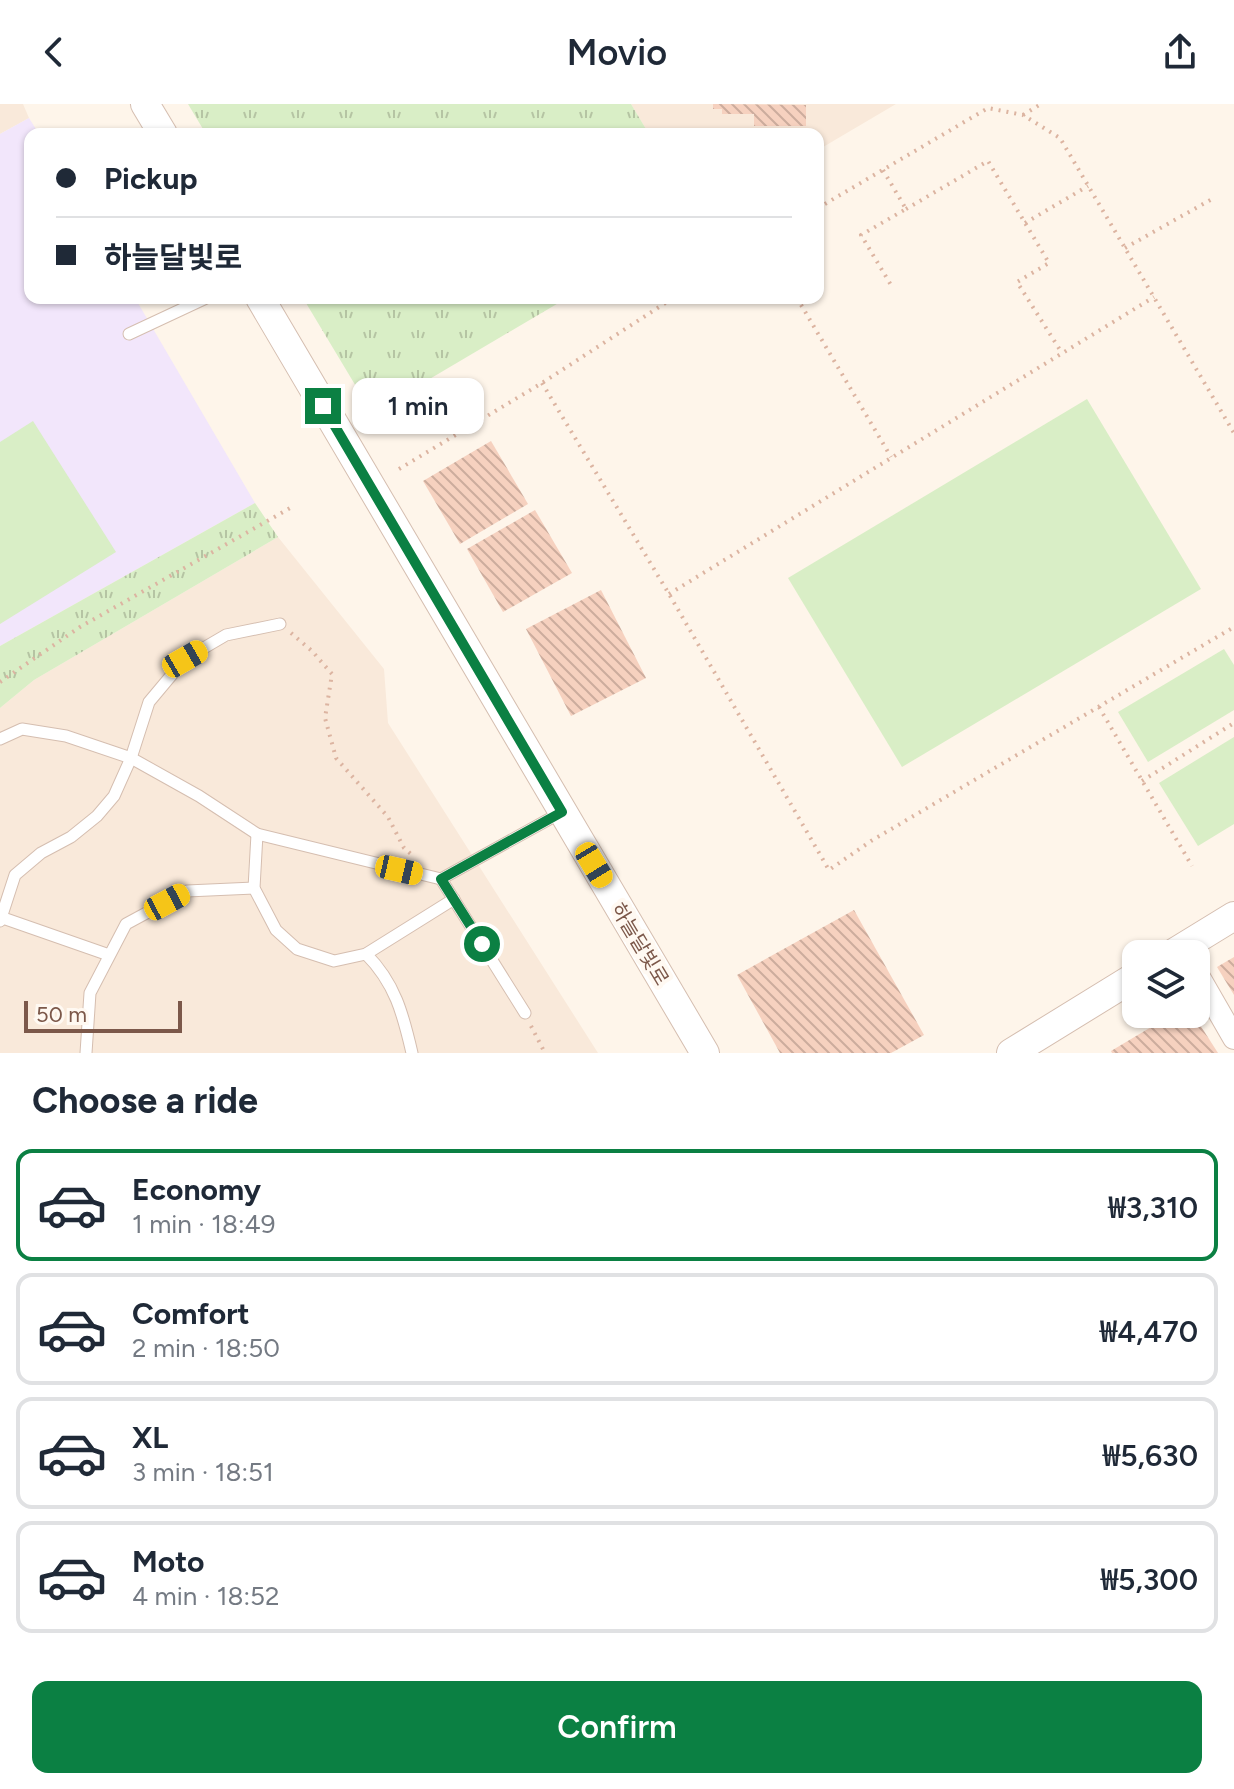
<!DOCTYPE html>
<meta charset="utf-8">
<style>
:root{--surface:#fff;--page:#f2f2f3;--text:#1f2937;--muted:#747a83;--line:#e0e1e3;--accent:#0b8043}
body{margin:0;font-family:Figtree,"Noto Sans KR",sans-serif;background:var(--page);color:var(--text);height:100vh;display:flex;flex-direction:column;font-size:30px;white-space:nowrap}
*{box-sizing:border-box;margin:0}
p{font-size:26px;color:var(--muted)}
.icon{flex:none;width:44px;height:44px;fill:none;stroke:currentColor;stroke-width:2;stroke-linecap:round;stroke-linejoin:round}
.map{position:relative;height:949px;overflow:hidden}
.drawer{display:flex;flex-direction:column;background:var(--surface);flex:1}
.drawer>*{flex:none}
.banner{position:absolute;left:24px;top:24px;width:800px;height:176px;border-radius:16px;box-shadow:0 2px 6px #0004;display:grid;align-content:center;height:176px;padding:0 32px;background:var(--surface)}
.fabs{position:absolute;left:1122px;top:836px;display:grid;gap:16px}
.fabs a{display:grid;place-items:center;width:88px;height:88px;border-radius:16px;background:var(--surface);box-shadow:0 2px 6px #0004;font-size:40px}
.scale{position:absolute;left:24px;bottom:20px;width:158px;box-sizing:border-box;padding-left:8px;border:4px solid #7c584a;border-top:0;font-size:22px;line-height:28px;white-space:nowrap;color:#7c584a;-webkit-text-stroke:6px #fff9f2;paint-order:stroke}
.end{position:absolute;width:36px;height:36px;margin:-18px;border:10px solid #0b8043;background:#fff;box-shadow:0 0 0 4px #fff}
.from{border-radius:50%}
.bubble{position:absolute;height:56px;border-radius:16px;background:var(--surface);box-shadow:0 2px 6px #0004;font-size:26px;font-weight:600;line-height:56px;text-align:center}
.car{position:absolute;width:24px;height:48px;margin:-24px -12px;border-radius:10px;box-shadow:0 0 6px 2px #0007;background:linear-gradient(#f5c518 24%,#345 0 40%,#f5c518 0 76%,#345 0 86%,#f5c518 0)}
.banner b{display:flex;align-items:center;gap:28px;height:76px;font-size:30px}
.banner b+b{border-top:2px solid var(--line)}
.banner i{width:20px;height:20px;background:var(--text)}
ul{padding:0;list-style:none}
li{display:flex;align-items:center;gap:24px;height:112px;margin:0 16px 12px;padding:0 16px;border:4px solid var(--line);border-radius:16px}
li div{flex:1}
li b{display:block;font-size:30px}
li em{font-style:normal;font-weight:600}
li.on{border-color:var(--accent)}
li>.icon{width:72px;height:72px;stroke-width:1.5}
h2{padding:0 32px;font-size:36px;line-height:96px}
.primary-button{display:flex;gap:16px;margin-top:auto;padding:16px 32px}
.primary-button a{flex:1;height:92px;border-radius:16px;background:var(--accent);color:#fff;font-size:32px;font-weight:600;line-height:92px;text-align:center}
header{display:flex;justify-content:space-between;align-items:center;height:104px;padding:0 32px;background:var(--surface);font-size:36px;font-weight:600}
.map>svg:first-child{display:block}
.residential{fill:#f9e9da}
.education{fill:#f2e6fb}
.grass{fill:url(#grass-tufts)}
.pitch{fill:#d9eec6}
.building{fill:url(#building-back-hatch)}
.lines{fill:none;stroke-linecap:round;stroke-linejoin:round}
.service-casing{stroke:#d5beb0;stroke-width:13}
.minor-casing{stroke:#d5beb0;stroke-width:24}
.tertiary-casing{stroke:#d5beb0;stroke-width:30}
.path{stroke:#dcb4a1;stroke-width:4;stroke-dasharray:2 6;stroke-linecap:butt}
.service{stroke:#fff;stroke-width:11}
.minor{stroke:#fff;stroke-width:22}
.tertiary{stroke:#fff;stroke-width:28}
.route{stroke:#0b8043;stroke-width:10}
.labels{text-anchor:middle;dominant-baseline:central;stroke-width:8;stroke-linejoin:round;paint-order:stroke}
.street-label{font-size:20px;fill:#7c584a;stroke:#fff9f2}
</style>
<header><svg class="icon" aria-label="back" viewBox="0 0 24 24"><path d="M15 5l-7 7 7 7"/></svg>Movio<svg class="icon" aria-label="share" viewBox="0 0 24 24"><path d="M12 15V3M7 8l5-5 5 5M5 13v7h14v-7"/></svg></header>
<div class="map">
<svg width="1234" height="949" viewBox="0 0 1234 949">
<defs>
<pattern id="grass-tufts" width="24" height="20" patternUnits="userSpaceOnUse" patternTransform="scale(2)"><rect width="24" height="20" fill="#d9eec6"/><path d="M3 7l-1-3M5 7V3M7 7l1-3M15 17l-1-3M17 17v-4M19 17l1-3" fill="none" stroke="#b5c4a3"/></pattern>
<pattern id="building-back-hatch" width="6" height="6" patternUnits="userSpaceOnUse" patternTransform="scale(2)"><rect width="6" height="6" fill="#f6d1bf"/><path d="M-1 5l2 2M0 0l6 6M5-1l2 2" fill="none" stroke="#ccac9d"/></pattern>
</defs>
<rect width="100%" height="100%" fill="#fef5ea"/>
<g class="residential">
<path d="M0 0H23L29 14 0 30Z"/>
<path d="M631 0H896L818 46V30H649Z"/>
<path d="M278 433 384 565 388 619 598 949H0V604L34 576Z"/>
</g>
<path class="education" d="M29 14 39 30H30V194H135L255 399 0 542V30Z"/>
<g class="grass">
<path d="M188 0H631L649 30H206Z"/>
<path d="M303 194H567L372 309Z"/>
<path d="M255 399 278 433 34 576 0 604V542Z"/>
</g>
<g class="pitch">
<path d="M1087 295 1201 485 902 663 788 474Z"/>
<path d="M33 317 116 448 0 520V338Z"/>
<path d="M1224 545 1234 561V606L1148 658 1118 608Z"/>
<path d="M1234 633V720L1198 742 1159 679Z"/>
</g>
<g class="building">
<path d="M713 0 806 1V22H754V10H722V5H713Z"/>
<path d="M491 337 528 400 460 440 423 377Z"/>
<path d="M535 406 572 469 503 508 467 445Z"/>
<path d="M601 486 646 574 571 612 526 525Z"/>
<path d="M854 806 924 931 891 949H780L737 871Z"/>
<path d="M1234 853V891L1217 863Z"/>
<path d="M1173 910H1193L1218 949H1112L1111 947Z"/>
</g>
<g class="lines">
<defs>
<g id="service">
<path d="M129 230 206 194"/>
<path d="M0 635 22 625 66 632 131 654 199 692 257 730 441 775 562 708"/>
<path d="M257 730 254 784 276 826 297 845 334 857 366 850 454 795"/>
<path d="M441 775 525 909"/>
<path d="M3 814 109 851"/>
<path d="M0 817 15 771 41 749 71 733 97 712 114 692 131 654 149 598 185 555 226 531 280 520"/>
<path d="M366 850C395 879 403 910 412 949"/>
<path d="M86 949 90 889 126 820 187 787 254 784"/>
</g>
<path id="minor" d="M1196 868 1234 934"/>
<g id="tertiary">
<path d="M145 0 163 30"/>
<path d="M260 194 705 949"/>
<path d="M1172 850 1234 812"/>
<path d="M1011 949 1136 872"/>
</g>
</defs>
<use href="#service" class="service-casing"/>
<use href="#minor" class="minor-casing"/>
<use href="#tertiary" class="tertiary-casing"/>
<g class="path">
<path d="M1023 11 1041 0"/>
<path d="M883 66 906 105 861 131 891 181"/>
<path d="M818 104 988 4 1023 11 1060 34 1234 329"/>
<path d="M906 105 988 57 1049 159 1017 178 1062 249"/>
<path d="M1025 119 1088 82"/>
<path d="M1125 144 1212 95"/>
<path d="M797 194 891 353"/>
<path d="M542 279 669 490 829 766 871 737 1234 523"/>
<path d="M399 365 542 279 673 194"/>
<path d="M669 490 1154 193"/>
<path d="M291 529 312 547 332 570 325 614 336 654 388 713 404 744 411 750"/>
<path d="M0 578 80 523 292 403"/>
<path d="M1099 603 1192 762"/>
<path d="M1142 677 1234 619"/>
<path d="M531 922 545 949"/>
</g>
<use href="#service" class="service"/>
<use href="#minor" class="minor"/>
<use href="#tertiary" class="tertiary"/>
</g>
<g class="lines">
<path class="route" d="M323 302 562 708 441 775 482 840"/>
</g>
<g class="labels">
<g class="street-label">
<text transform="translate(640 840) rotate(59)">하늘달빛로</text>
</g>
</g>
</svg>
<div class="fabs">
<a><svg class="icon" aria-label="layers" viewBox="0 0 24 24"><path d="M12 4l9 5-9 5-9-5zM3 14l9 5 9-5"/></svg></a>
</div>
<div class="scale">50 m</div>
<i class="end from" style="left:482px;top:840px"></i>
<i class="end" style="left:323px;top:302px"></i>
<div class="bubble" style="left:352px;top:274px;width:132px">1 min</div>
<i class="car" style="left:185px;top:555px;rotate:60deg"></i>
<i class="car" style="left:594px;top:761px;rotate:149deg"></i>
<i class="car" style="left:399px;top:766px;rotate:103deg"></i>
<i class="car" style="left:167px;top:798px;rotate:62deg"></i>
<div class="banner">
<b><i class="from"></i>Pickup</b>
<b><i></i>하늘달빛로</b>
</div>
</div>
<section class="drawer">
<h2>Choose a ride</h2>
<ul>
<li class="on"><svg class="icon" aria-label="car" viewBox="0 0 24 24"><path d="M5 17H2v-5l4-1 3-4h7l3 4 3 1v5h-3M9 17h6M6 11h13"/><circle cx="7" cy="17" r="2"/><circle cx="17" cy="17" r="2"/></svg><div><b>Economy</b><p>1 min · 18:49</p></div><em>₩3,310</em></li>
<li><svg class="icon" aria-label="car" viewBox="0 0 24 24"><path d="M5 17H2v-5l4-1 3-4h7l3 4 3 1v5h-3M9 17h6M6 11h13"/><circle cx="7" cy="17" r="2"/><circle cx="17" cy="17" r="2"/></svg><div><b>Comfort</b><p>2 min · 18:50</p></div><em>₩4,470</em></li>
<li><svg class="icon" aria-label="car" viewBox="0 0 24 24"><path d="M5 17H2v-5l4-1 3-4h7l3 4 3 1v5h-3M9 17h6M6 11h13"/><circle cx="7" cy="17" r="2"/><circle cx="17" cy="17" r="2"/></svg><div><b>XL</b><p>3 min · 18:51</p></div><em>₩5,630</em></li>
<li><svg class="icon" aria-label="car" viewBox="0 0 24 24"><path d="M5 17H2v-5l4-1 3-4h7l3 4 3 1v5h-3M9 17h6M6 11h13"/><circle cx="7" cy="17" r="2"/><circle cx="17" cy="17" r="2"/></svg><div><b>Moto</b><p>4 min · 18:52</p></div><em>₩5,300</em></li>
</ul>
<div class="primary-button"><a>Confirm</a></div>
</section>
